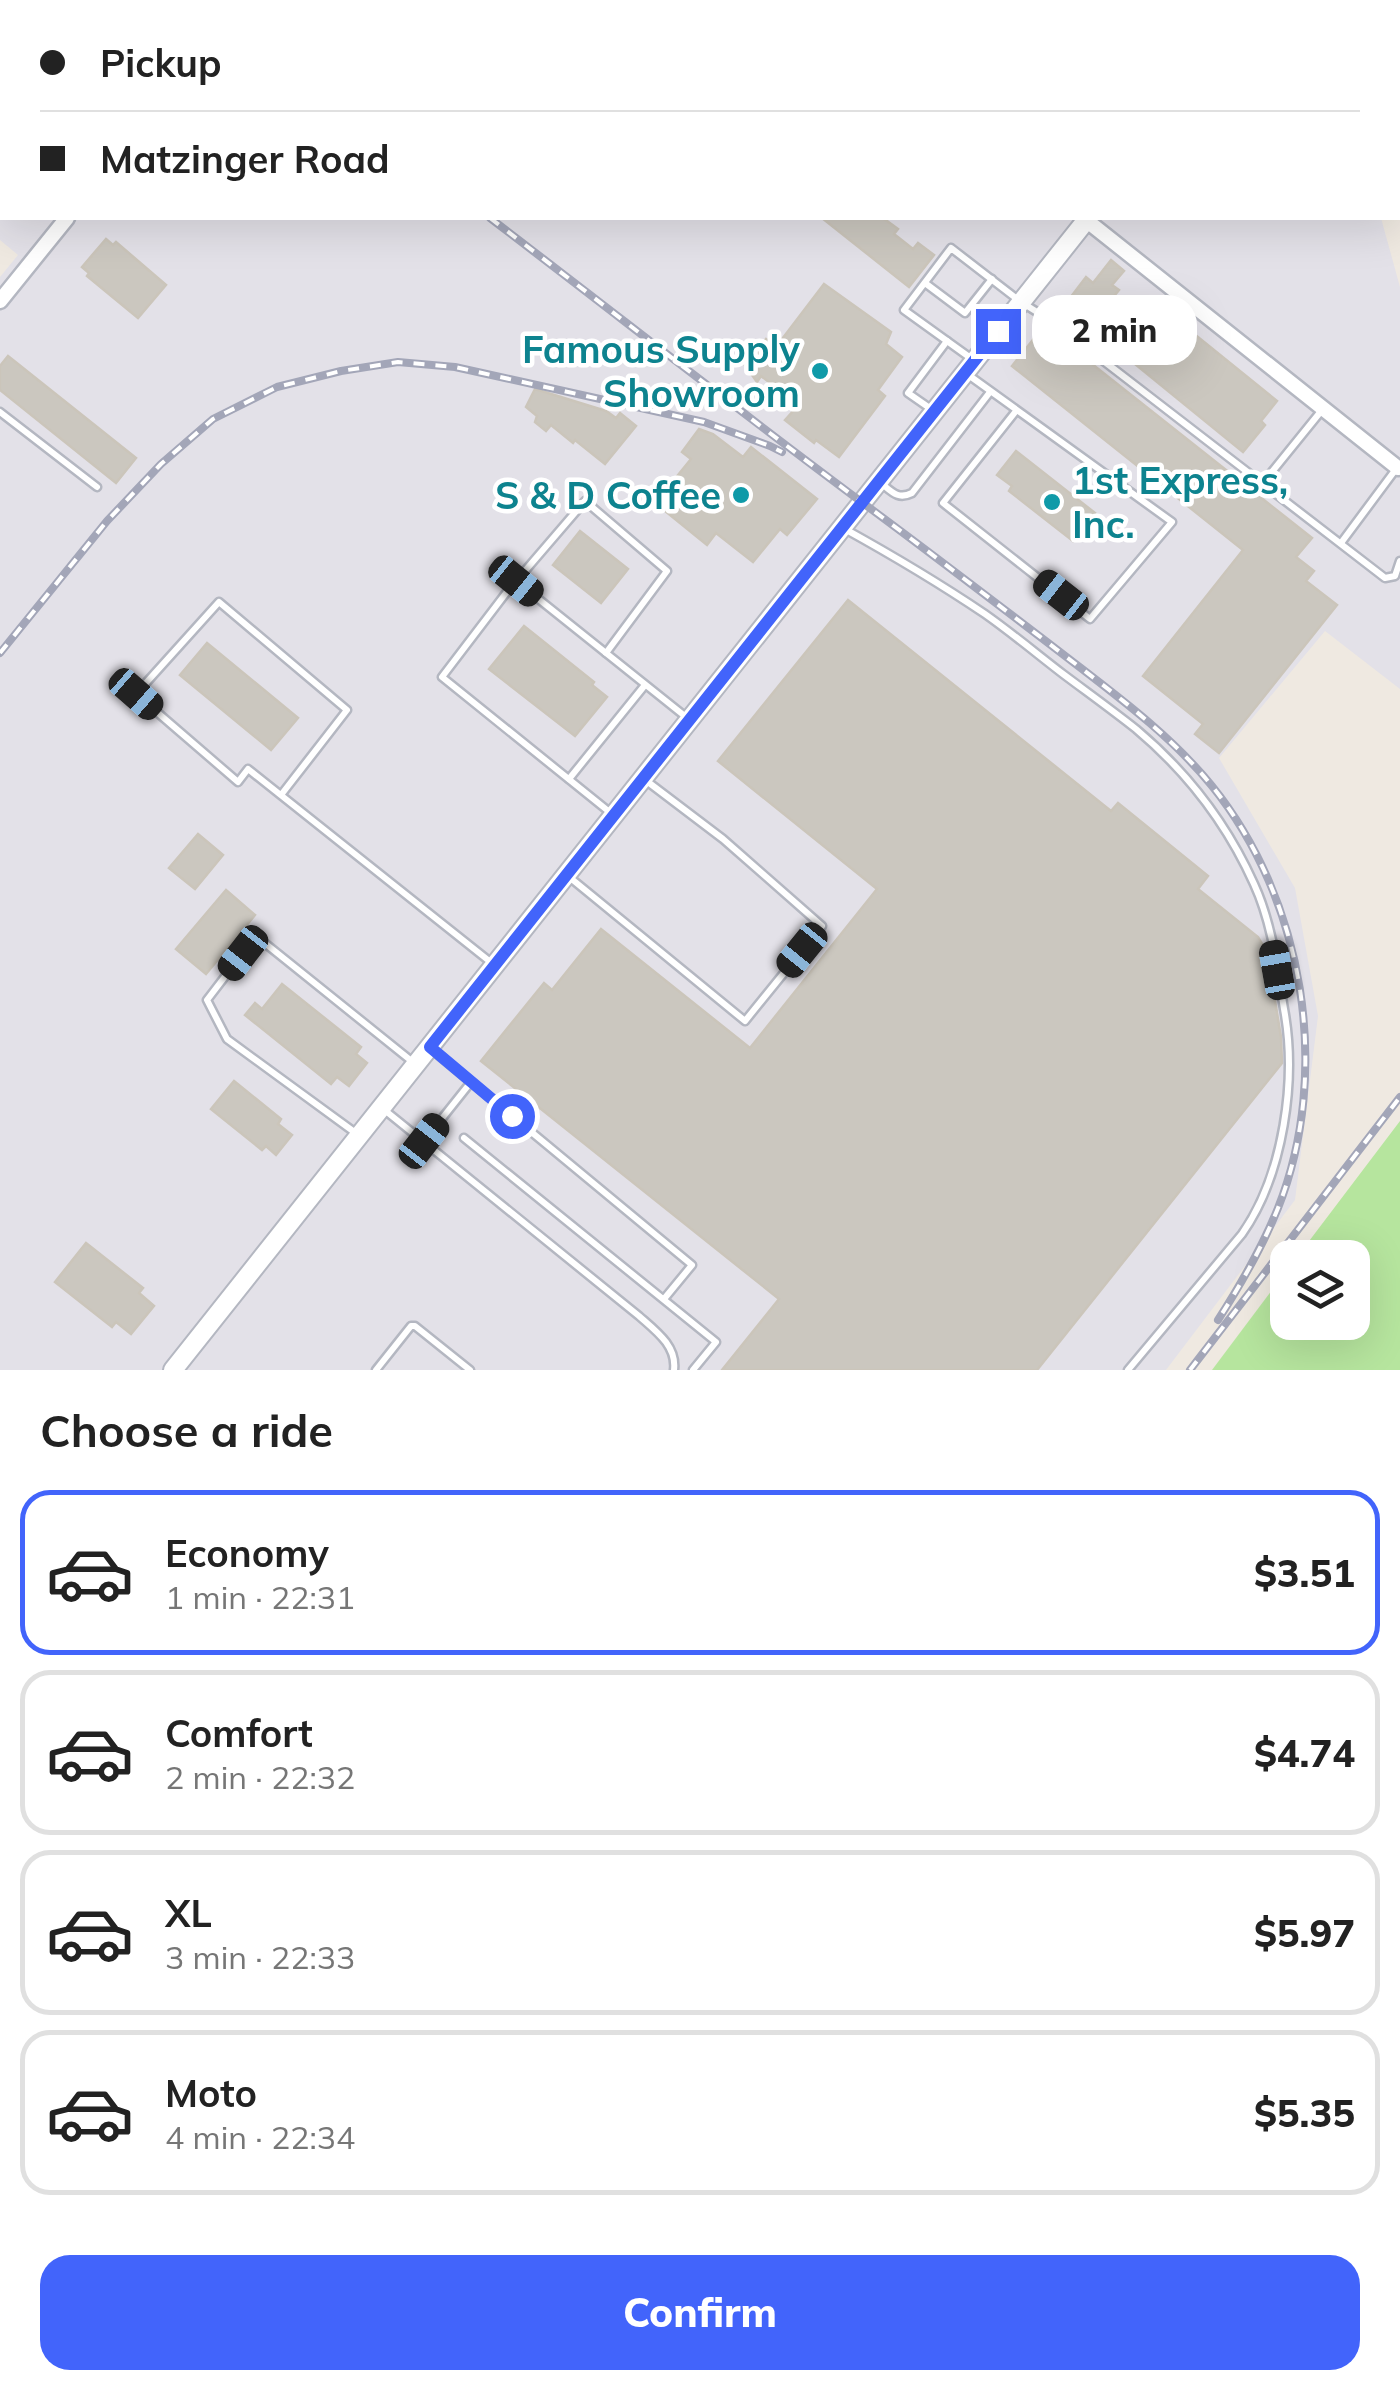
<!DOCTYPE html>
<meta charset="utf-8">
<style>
:root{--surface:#fff;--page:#f6f6f6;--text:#222;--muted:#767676;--line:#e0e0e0;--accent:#4264fb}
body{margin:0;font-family:Mulish,sans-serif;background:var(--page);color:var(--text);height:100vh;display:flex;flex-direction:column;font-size:38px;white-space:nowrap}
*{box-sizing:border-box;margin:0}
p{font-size:32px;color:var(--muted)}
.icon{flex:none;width:55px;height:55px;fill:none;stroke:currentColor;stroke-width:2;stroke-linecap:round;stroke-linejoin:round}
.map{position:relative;height:1370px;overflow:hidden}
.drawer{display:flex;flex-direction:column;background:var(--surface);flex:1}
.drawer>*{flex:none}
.top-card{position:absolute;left:0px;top:0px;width:1400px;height:220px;box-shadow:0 10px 40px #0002;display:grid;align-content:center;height:220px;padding:0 40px;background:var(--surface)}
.controls{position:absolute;left:1270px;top:1240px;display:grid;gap:20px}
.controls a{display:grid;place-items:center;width:100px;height:100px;border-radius:20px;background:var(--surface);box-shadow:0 10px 40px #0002;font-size:50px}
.end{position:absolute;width:45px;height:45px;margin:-22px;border:12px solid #4264fb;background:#fff;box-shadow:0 0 0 5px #fff}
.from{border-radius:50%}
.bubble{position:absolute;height:70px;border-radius:30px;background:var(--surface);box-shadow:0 10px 40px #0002;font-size:32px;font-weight:800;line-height:70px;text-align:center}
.car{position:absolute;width:30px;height:60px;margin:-30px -15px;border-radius:12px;box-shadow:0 0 8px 2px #0007;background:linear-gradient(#222 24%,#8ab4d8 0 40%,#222 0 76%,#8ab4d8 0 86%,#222 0)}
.top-card b{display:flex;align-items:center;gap:35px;height:95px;font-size:38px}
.top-card b+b{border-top:2px solid var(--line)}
.top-card i{width:25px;height:25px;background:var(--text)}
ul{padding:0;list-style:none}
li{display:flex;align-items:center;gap:30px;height:165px;margin:0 20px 15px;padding:0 20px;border:5px solid var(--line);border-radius:30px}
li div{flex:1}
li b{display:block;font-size:38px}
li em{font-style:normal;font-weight:800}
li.active{border-color:var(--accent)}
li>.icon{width:90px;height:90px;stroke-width:1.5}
h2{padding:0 40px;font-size:45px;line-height:120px}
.cta{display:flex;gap:20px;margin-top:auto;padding:20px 40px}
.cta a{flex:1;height:115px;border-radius:30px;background:var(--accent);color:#fff;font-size:40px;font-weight:800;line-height:115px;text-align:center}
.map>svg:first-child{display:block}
.industrial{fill:#e3e1e8}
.green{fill:#b6e59e}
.building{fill:#cbc7bf;stroke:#cbc5ba;stroke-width:2.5}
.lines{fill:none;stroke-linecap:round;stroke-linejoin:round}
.lane-casing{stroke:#b4b7c1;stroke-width:11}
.street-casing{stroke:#b4b7c1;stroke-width:19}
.secondary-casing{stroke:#b4b7c1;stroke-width:22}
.lane{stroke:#fff;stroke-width:6}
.street{stroke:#fff;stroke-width:14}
.secondary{stroke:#fff;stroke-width:18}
.rail-casing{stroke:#a3a6b8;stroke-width:8}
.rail{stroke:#fff;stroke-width:4;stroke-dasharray:11;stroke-linecap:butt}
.route{stroke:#4264fb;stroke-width:12}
.culture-dot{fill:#0f9aa8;stroke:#fff;stroke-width:4}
.labels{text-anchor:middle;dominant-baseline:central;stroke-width:9;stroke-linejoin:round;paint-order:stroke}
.culture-label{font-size:38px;font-weight:bold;fill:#0d838f;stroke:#fff;text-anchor:end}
</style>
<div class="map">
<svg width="1400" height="1370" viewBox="0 0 1400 1370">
<rect width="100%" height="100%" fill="#efe9e1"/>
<path class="industrial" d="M0 0H1321L1322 2H2V218H1381L1400 287V689L1325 631 1219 758 1295 888 1318 1016 1295 1200 1166 1370H0V277L18 255 0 240Z"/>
<path class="green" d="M1400 1121V1370H1212L1287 1270 1288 1322H1352V1258L1297 1257Z"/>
<g class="building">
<path d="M822 218H883L898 229 894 234 913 249 918 243 934 255 909 287Z"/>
<path d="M106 239 113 245 116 242 166 285 138 318 87 276 89 273 82 267Z"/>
<path d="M1111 260 1124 271 1112 285 1119 290 1088 328 1069 313 1077 304 1070 298 1086 277 1093 283Z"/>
<path d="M824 284 891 332 886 344 902 357 878 390 885 396 839 457 816 440 814 443 785 420 794 410 787 405 791 399 761 376 757 382 745 365 766 339 776 347Z"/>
<path d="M1162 308 1277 401 1261 421 1265 425 1243 452 1124 355Z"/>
<path d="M1044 326 1312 538 1296 557 1314 571 1306 581 1337 605 1219 753 1195 734 1203 724 1143 676 1243 550 1012 366Z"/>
<path d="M8 356 136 458 116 483 0 390V366Z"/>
<path d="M535 389 606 411 616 418 620 413 636 426 605 464 575 440 573 443 551 425 546 431 535 422 537 416 526 407Z"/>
<path d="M699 429 713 434 743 457 751 447 817 499 787 535 780 529 753 562 716 533 707 545 664 510 674 499 665 491 691 459 682 452Z"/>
<path d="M1016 451 1095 513 1073 541 1009 491 1012 486 997 475Z"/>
<path d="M580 531 628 569 601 603 553 565Z"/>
<path d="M848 600 1111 811 1118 803 1208 876 1198 889 1258 937 1267 952 1281 1037 1282 1063 1037 1370H722L779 1299 481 1061 544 983 552 990 601 929 750 1048 877 889 718 761Z"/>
<path d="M524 626 594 682 592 685 607 697 575 736 489 669Z"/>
<path d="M207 643 298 718 271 750 180 675Z"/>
<path d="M198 834 223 855 195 889 169 868Z"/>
<path d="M226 890 255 915 206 974 176 949Z"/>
<path d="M282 984 361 1047 356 1054 367 1063 349 1086 337 1077 331 1084 245 1015 255 1003 262 1009Z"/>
<path d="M234 1081 281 1119 278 1124 292 1135 276 1155 266 1146 262 1150 211 1109Z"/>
<path d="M86 1243 143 1288 139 1293 154 1306 131 1334 116 1322 112 1327 55 1282Z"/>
</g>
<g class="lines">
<defs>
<g id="lane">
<path d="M111 0 115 2"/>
<path d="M304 0 307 2"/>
<path d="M749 2 751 0"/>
<path d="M801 2 803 0"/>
<path d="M0 164 2 166"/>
<path d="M925 283 965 313 992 279"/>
<path d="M972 359 904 310 951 248 1021 302 1053 322 1385 578 1395 576 1400 561"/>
<path d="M967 374 1172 522 1090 619 943 503 1016 411"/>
<path d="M931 409 908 393 947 341"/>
<path d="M0 412 97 487"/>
<path d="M881 483C892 492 898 500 912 493L990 392"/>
<path d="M1263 483 1322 410"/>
<path d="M843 528C892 555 939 583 985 614 1012 633 1037 654 1063 674 1087 692 1112 710 1136 729 1186 771 1227 824 1254 884 1272 923 1277 967 1284 1009 1297 1079 1284 1174 1242 1234L1128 1370"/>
<path d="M1341 543 1396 469"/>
<path d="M516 581 606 653"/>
<path d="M569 779 645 685"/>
<path d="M281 795 347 710 219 602 136 694 238 782 248 769 493 964"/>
<path d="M612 814 442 677 506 593 585 501 667 571 606 653 686 717"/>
<path d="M568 876 745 1021 822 926 723 839 644 779"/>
<path d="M430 1048 692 1265 664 1299"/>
<path d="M382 1108 639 1316C656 1331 677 1346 674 1370"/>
<path d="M357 1134 227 1039 207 1000 256 936 414 1063"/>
<path d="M464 1138 716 1342 693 1370"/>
<path d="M424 1141 471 1082"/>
<path d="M376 1370 411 1326H415L470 1370"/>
</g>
<g id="street">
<path d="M238 2 240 0"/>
<path d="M1086 220 1398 468"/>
<path d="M0 301 67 218"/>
</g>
<g id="secondary">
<path d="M1150 0 1153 2"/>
<path d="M173 1370 1088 218"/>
</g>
</defs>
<use href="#lane" class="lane-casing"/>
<use href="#street" class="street-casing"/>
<use href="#secondary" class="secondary-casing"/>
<use href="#lane" class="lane"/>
<use href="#street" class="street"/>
<use href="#secondary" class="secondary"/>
<defs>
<g id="rail">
<path d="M1358 0 1359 2"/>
<path d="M1398 100 1400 109"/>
<path d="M1398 128 1400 136"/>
<path d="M490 218C616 314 740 412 867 506 932 554 996 603 1060 652 1113 693 1170 734 1212 786 1304 900 1332 1071 1278 1208 1262 1248 1241 1284 1218 1320"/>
<path d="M0 653 107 521 161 464 213 419 277 387 341 371 398 362 455 367 704 422 770 446 782 452"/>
<path d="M1190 1370 1400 1097"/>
</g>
</defs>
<use href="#rail" class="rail-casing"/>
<use href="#rail" class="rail"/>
</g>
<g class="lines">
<path class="route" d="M512 1116 430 1047 998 331"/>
</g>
<g class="culture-dot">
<circle cx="820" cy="371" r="10"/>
<circle cx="741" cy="495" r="10"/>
<circle cx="1052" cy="502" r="10"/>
</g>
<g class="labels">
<g class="culture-label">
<text x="800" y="349">Famous Supply<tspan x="800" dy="44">Showroom</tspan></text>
<text x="1072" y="480" text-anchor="start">1st Express,<tspan x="1072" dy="44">Inc.</tspan></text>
<text x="721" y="495">S &amp; D Coffee</text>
</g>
</g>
</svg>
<div class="controls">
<a><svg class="icon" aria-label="layers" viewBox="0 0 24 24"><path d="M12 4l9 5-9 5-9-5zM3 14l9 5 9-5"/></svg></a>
</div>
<i class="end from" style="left:512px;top:1116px"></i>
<i class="end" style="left:998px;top:331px"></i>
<div class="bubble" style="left:1032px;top:295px;width:165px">2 min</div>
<i class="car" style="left:516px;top:581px;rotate:129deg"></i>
<i class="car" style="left:1061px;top:595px;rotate:308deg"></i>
<i class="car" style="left:136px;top:694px;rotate:131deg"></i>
<i class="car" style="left:802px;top:950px;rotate:219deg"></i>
<i class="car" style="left:243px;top:953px;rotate:218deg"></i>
<i class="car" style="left:1277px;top:970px;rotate:350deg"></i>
<i class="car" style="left:424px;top:1141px;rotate:38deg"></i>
<div class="top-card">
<b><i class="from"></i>Pickup</b>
<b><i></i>Matzinger Road</b>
</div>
</div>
<section class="drawer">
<h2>Choose a ride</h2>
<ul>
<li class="active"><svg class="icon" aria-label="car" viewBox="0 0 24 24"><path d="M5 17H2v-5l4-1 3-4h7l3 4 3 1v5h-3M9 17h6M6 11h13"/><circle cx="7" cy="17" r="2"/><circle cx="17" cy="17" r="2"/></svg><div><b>Economy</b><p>1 min · 22:31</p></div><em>$3.51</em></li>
<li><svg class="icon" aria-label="car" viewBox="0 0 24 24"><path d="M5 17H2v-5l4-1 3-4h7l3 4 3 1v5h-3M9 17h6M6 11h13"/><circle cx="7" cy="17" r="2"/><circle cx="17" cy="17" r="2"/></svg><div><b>Comfort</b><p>2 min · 22:32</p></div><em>$4.74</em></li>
<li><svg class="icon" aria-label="car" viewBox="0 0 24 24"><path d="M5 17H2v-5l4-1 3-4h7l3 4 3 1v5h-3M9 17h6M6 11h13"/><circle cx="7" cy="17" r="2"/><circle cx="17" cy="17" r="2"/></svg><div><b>XL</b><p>3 min · 22:33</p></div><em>$5.97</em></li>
<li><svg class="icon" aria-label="car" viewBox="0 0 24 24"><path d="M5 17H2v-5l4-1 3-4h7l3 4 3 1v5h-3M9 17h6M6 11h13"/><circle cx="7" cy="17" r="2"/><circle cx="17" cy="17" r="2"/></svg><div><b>Moto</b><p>4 min · 22:34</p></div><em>$5.35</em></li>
</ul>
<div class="cta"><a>Confirm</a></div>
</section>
